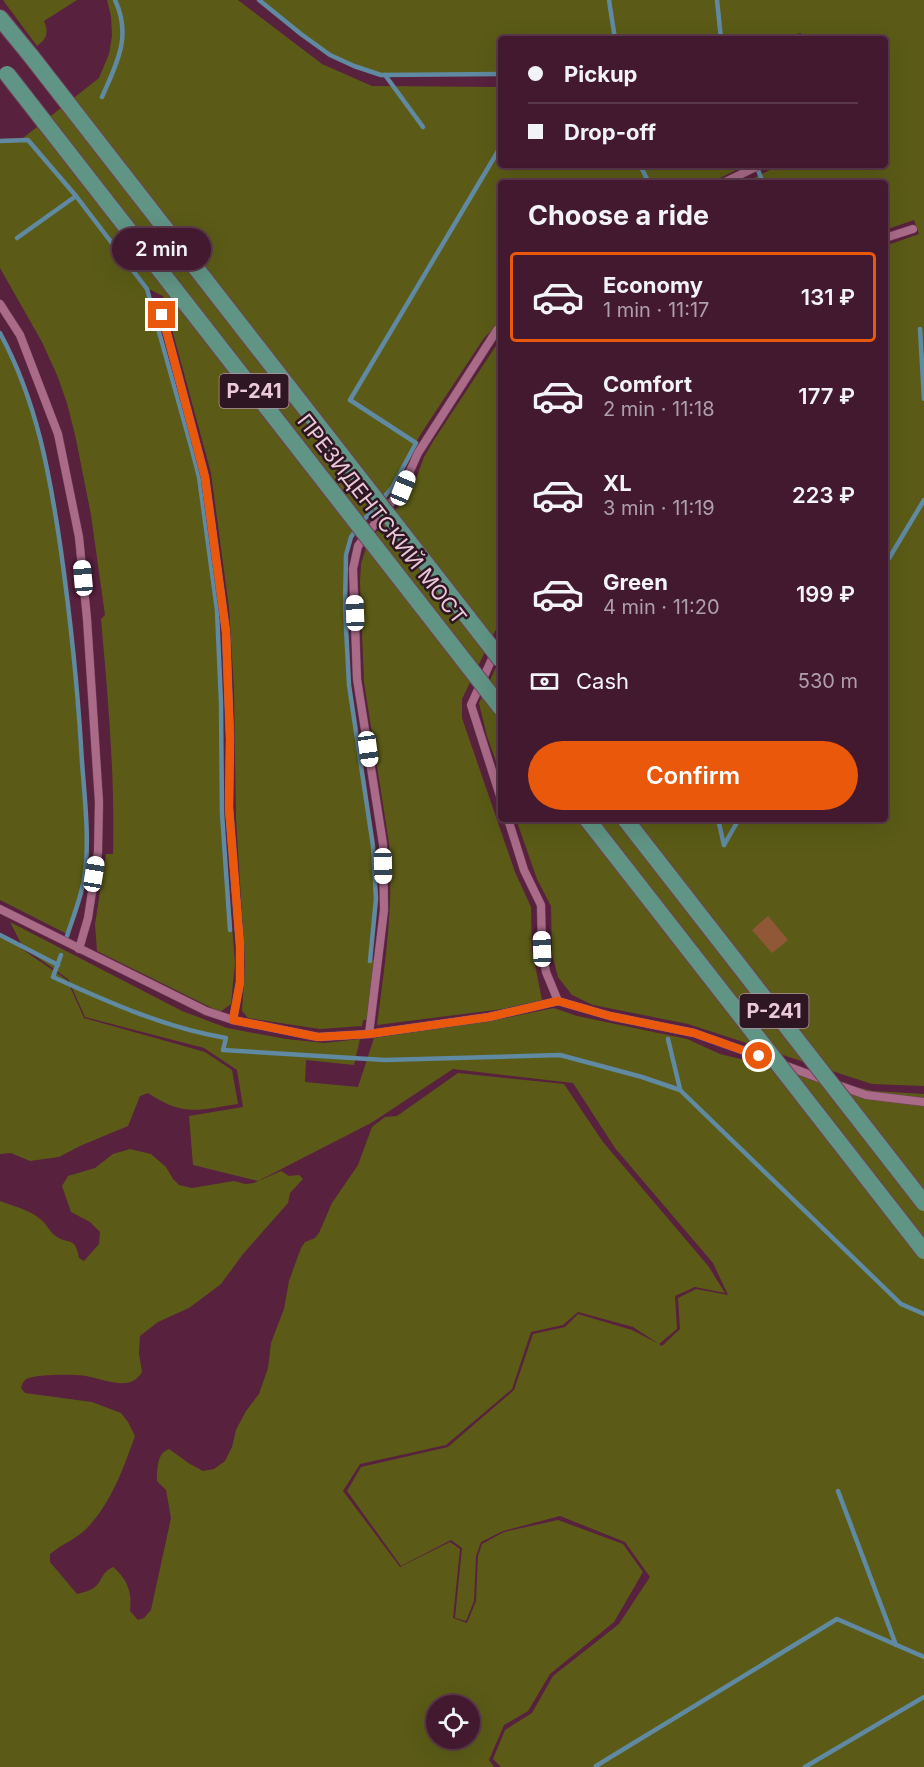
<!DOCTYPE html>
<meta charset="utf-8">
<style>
:root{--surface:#42192e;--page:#4c263a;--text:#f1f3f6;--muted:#aea0aa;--line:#5a384a;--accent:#ea580c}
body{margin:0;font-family:Inter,sans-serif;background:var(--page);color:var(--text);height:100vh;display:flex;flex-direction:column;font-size:22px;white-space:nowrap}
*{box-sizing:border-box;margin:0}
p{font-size:20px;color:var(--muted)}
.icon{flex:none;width:33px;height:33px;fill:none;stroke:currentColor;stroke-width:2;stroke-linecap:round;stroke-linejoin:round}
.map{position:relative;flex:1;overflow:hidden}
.panel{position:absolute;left:498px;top:180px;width:390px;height:642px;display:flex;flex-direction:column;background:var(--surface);border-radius:6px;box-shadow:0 6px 24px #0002,0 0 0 2px var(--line)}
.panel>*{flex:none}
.banner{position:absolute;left:498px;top:36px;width:390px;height:132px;border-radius:6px;box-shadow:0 6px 24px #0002,0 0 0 2px var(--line);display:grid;align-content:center;height:132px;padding:0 30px;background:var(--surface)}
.tools{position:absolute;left:426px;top:1695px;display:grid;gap:12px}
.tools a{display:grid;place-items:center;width:54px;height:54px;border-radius:50%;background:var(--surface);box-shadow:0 6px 24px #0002,0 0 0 2px var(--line);font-size:30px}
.end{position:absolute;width:27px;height:27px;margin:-14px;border:8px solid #ea580c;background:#fff;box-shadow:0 0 0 3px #fff}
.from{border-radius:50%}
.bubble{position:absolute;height:42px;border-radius:21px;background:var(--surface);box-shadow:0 6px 24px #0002,0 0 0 2px var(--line);font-size:20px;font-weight:600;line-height:42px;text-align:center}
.car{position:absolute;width:18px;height:36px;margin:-18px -9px;border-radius:8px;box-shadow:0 0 4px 2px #0007;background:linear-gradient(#fff 24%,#345 0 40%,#fff 0 76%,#345 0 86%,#fff 0)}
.banner b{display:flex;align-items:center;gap:21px;height:57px;font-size:22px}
.banner b+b{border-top:2px solid var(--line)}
.banner i{width:15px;height:15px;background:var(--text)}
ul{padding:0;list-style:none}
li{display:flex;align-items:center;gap:18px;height:90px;margin:0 12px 9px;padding:0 18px;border:3px solid transparent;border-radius:6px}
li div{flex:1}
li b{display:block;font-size:22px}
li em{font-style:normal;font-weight:600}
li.current{border-color:var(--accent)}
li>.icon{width:54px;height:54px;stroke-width:1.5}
h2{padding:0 30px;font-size:27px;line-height:72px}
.pay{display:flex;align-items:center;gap:15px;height:66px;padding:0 30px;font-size:22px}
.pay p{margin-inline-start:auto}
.action{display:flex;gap:12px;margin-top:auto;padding:12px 30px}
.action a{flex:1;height:69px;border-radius:36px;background:var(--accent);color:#fff;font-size:24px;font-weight:600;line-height:69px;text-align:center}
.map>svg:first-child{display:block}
.green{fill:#5b5b17;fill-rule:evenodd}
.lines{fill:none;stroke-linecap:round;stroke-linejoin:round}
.stream{stroke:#6089a2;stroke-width:4.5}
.building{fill:#905837}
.service-casing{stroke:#70405b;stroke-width:9}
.trunk-casing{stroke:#70405b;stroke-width:18}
.service{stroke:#aa6b89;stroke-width:8}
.trunk{stroke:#609485;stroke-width:16}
.trunk-bridge-casing{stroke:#70405b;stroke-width:18;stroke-linecap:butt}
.trunk-bridge{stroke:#609485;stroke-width:16}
.route{stroke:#ea580c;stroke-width:8}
.labels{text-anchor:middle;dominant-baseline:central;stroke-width:5;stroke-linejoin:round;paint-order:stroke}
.shield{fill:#2e1622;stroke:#b293a1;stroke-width:1.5}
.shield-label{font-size:20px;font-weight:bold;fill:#ebc9d8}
.street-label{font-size:21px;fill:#ebc9d8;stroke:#2e1622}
</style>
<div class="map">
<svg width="924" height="1767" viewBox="0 0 924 1767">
<rect width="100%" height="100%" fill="#58213e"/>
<g class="green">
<path d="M3 0H77L44 21C49 32 47 39 37 46Z"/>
<path d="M107 0H238L322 64 372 86 501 87V165H746L710 183H501V321L484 338 424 429 409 454 393 489 358 528 352 538 347 556 346 607 350 685 374 846 377 898 371 960 375 961 368 1020H363L362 1026 320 1029 248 1018 242 1011 245 963 236 819 234 689 229 608 211 473 163 296 149 289 200 476 214 571 221 661 223 814 235 963 231 1004 220 1012 97 951 95 924 106 854H113C115 775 108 697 101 619L105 615 91 515 76 439 67 403 57 375 42 342 0 268V139L23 138 99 78 109 54 112 36 111 16Z"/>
<path d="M257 0H924V1086L872 1084 688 1024 593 1005 572 995 558 977 552 954 551 906 537 879 516 819H885V246L919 234 914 220 885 230V183H744L780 165H885V39H802L801 33 772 39H501V75L381 76 353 67 329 56 300 36Z"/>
<path d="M0 335C34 398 48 469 58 539 68 608 75 677 79 746 82 789 90 835 83 878 80 897 73 916 67 934L0 900Z"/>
<path d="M501 338V619L462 699V718L515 872 531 907 532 950 542 1000 503 1009 377 1025C385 964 394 905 389 843L364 682 360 582 361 564 366 548 373 536 406 498 415 482 424 457 434 440Z"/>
<path d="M501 657V776L487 736 479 703Z"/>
<path d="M10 922 182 1011 227 1028 286 1039 324 1043 360 1039 354 1065 306 1060 305 1082 358 1087 374 1038 506 1018 554 1008 577 1016 687 1039 720 1054 873 1091 924 1094V1767H501L493 1759 505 1730 532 1713 553 1676 619 1624 650 1577 625 1542 560 1516 503 1531 481 1542 476 1556 474 1601 466 1621 455 1618 462 1548 451 1540 401 1566 347 1491 361 1467 448 1447 514 1390 533 1334 565 1327 578 1314 632 1330 659 1344 633 1327 578 1312 563 1325 531 1332 512 1389 446 1445 360 1464 343 1491 400 1567 450 1542 460 1549 453 1618 467 1623 476 1601 478 1556 482 1544 504 1532 558 1520 623 1544 643 1572 614 1622 550 1674 528 1711 504 1725 489 1760 494 1767H0V1201C13 1206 30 1210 40 1219 47 1224 50 1233 57 1237 70 1245 75 1236 79 1258L84 1261 99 1244 100 1232 90 1222 71 1212 62 1186 68 1176 95 1168 113 1154 130 1149 151 1154 166 1167 173 1179 179 1185 192 1188 234 1181 245 1184 254 1183 281 1171 289 1176 299 1175 303 1179 290 1193 288 1203 243 1254 221 1284 189 1308 158 1322 140 1336 139 1354 142 1372C131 1391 109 1381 91 1377 79 1374 41 1374 29 1378 24 1379 22 1384 21 1388L25 1393 92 1402 121 1413 128 1422 135 1436C124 1467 111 1503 88 1527 78 1538 62 1544 50 1554V1562L77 1594C107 1588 95 1576 113 1567 128 1580 132 1592 130 1611L138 1620 144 1618 151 1610 171 1518 166 1490 157 1481C157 1469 157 1453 169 1449L190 1464 203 1471 214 1469 225 1461 232 1447 236 1430 246 1411 259 1394 268 1368 271 1343 284 1309 289 1281 301 1248 305 1242 315 1238 319 1233 332 1203 358 1165 372 1127 385 1117 397 1116 458 1073 564 1084 603 1142 709 1267 725 1293 695 1287 675 1296 677 1329 659 1344 662 1346 680 1329 678 1298 696 1289 728 1295 713 1263 615 1148 573 1083 453 1069 371 1123 258 1181 193 1165 189 1116 243 1107 237 1070 204 1048 85 1017 68 979 23 947ZM436 1706H470V1738H436Z"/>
<path d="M0 934 67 980 84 1018 205 1052 232 1070 238 1104C198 1110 184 1117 148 1093L140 1096 128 1126 80 1146 59 1157 30 1161 11 1153 0 1154Z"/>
</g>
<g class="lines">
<g class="stream">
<path d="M259 0 301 34 330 55 354 66 381 75 501 74"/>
<path d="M609 0 615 39"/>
<path d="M717 0 721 39"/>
<path d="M385 75 423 127"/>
<path d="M102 97C117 63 132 36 115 0"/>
<path d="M0 141 28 140 76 196 147 289 192 450 199 477 217 610 221 703 222 813 230 930"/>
<path d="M640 165 649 183"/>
<path d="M756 165 763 183"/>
<path d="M17 238 76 196"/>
<path d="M920 329 924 399"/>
<path d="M0 333C37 401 50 475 61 551 70 616 77 681 81 746 83 787 91 839 84 879 81 898 73 917 67 936"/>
<path d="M361 523 392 488 416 443 350 400 501 146"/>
<path d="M356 530 351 537 346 555 345 608 349 685 373 846 376 899 370 961"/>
<path d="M885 565 924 500"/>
<path d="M718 819 724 845"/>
<path d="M724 845 739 819"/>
<path d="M0 935 58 965"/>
<path d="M61 955 53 977C108 1002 166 1028 226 1038L223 1050 385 1060 560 1055 642 1077 680 1090 901 1304 924 1314"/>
<path d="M668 1039 680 1089"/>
<path d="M838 1491 896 1645"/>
<path d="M596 1766 837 1619 924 1657"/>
<path d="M805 1767 924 1697"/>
</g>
</g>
<path class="building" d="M768 916 788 940 772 953 752 930Z"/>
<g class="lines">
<defs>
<g id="service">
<path d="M723 183 760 165"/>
<path d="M885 238 913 229"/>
<path d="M0 304 20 335 58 434 79 537 87 619 99 802 98 852 88 918 79 949"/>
<path d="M162 314 205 477 226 632 230 739 229 808 240 946V982L233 1020"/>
<path d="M501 639 471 705 501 799"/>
<path d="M508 819 524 870 541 905 542 949 546 972 558 1001"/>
<path d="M0 909 206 1011 233 1020 318 1037 369 1034 489 1017 558 1001 610 1016 694 1033 770 1060"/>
<path d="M369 1034 384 910 383 844 357 679 353 569 358 546 403 487 418 453 497 330 501 326"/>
<path d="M784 1065 824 1080"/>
<path d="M835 1084 866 1095 924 1102"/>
</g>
<path id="trunk" d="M0 18 31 56"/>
</defs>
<use href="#service" class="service-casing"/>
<use href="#trunk" class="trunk-casing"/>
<use href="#service" class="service"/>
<use href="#trunk" class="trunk"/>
<defs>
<g id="trunk-bridge">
<path d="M31 56 501 660"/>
<path d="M7 74 501 708"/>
<path d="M587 819 924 1251"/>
<path d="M625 819 924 1203"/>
</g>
</defs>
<use href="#trunk-bridge" class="trunk-bridge-casing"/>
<use href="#trunk-bridge" class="trunk-bridge"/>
</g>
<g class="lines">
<path class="route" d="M162 315 205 477 226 632 230 739 229 807 240 946V982L233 1020 318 1037 369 1034 489 1017 558 1001 610 1016 694 1033 759 1056"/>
</g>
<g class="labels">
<g class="shield">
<rect x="219.5" y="374" width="69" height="34" rx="4.5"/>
<rect x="739.5" y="994" width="69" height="34" rx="4.5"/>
</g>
<g class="shield-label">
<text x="254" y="391">Р-241</text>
<text x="774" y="1011">Р-241</text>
</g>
<g class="street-label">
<text transform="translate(382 519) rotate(52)">ПРЕЗИДЕНТСКИЙ МОСТ</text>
</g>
</g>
</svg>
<div class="tools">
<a><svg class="icon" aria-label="locate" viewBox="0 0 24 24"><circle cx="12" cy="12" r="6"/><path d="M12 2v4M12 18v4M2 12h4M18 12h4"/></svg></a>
</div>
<i class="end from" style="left:759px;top:1056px"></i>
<i class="end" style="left:162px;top:315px"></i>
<div class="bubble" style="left:112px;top:228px;width:99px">2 min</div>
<i class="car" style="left:403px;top:488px;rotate:22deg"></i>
<i class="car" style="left:83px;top:578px;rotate:355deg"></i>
<i class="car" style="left:355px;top:613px;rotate:358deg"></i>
<i class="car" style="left:368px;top:749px;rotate:172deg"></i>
<i class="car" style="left:383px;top:866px;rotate:179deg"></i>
<i class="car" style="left:94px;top:874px;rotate:9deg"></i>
<i class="car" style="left:542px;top:949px;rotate:358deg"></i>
<div class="banner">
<b><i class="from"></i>Pickup</b>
<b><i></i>Drop-off</b>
</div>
<section class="panel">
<h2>Choose a ride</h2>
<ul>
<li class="current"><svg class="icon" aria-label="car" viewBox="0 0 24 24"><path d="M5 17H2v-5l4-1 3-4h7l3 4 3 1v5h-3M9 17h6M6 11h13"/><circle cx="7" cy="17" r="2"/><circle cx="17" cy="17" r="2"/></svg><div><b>Economy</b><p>1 min · 11:17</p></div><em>131 ₽</em></li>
<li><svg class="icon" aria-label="car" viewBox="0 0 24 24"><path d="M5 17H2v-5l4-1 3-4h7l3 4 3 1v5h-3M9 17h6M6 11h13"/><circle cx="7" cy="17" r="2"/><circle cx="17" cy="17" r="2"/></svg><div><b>Comfort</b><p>2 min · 11:18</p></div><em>177 ₽</em></li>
<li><svg class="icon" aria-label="car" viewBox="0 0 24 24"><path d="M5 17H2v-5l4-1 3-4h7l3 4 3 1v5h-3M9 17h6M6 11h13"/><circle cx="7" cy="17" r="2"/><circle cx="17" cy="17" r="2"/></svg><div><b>XL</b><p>3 min · 11:19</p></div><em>223 ₽</em></li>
<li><svg class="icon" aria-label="car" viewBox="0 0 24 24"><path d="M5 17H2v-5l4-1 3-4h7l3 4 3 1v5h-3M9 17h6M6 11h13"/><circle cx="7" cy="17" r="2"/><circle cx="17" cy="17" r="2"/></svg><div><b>Green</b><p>4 min · 11:20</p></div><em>199 ₽</em></li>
</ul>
<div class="pay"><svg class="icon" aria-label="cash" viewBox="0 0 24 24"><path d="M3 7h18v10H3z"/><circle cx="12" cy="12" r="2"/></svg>Cash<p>530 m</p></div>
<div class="action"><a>Confirm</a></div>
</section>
</div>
